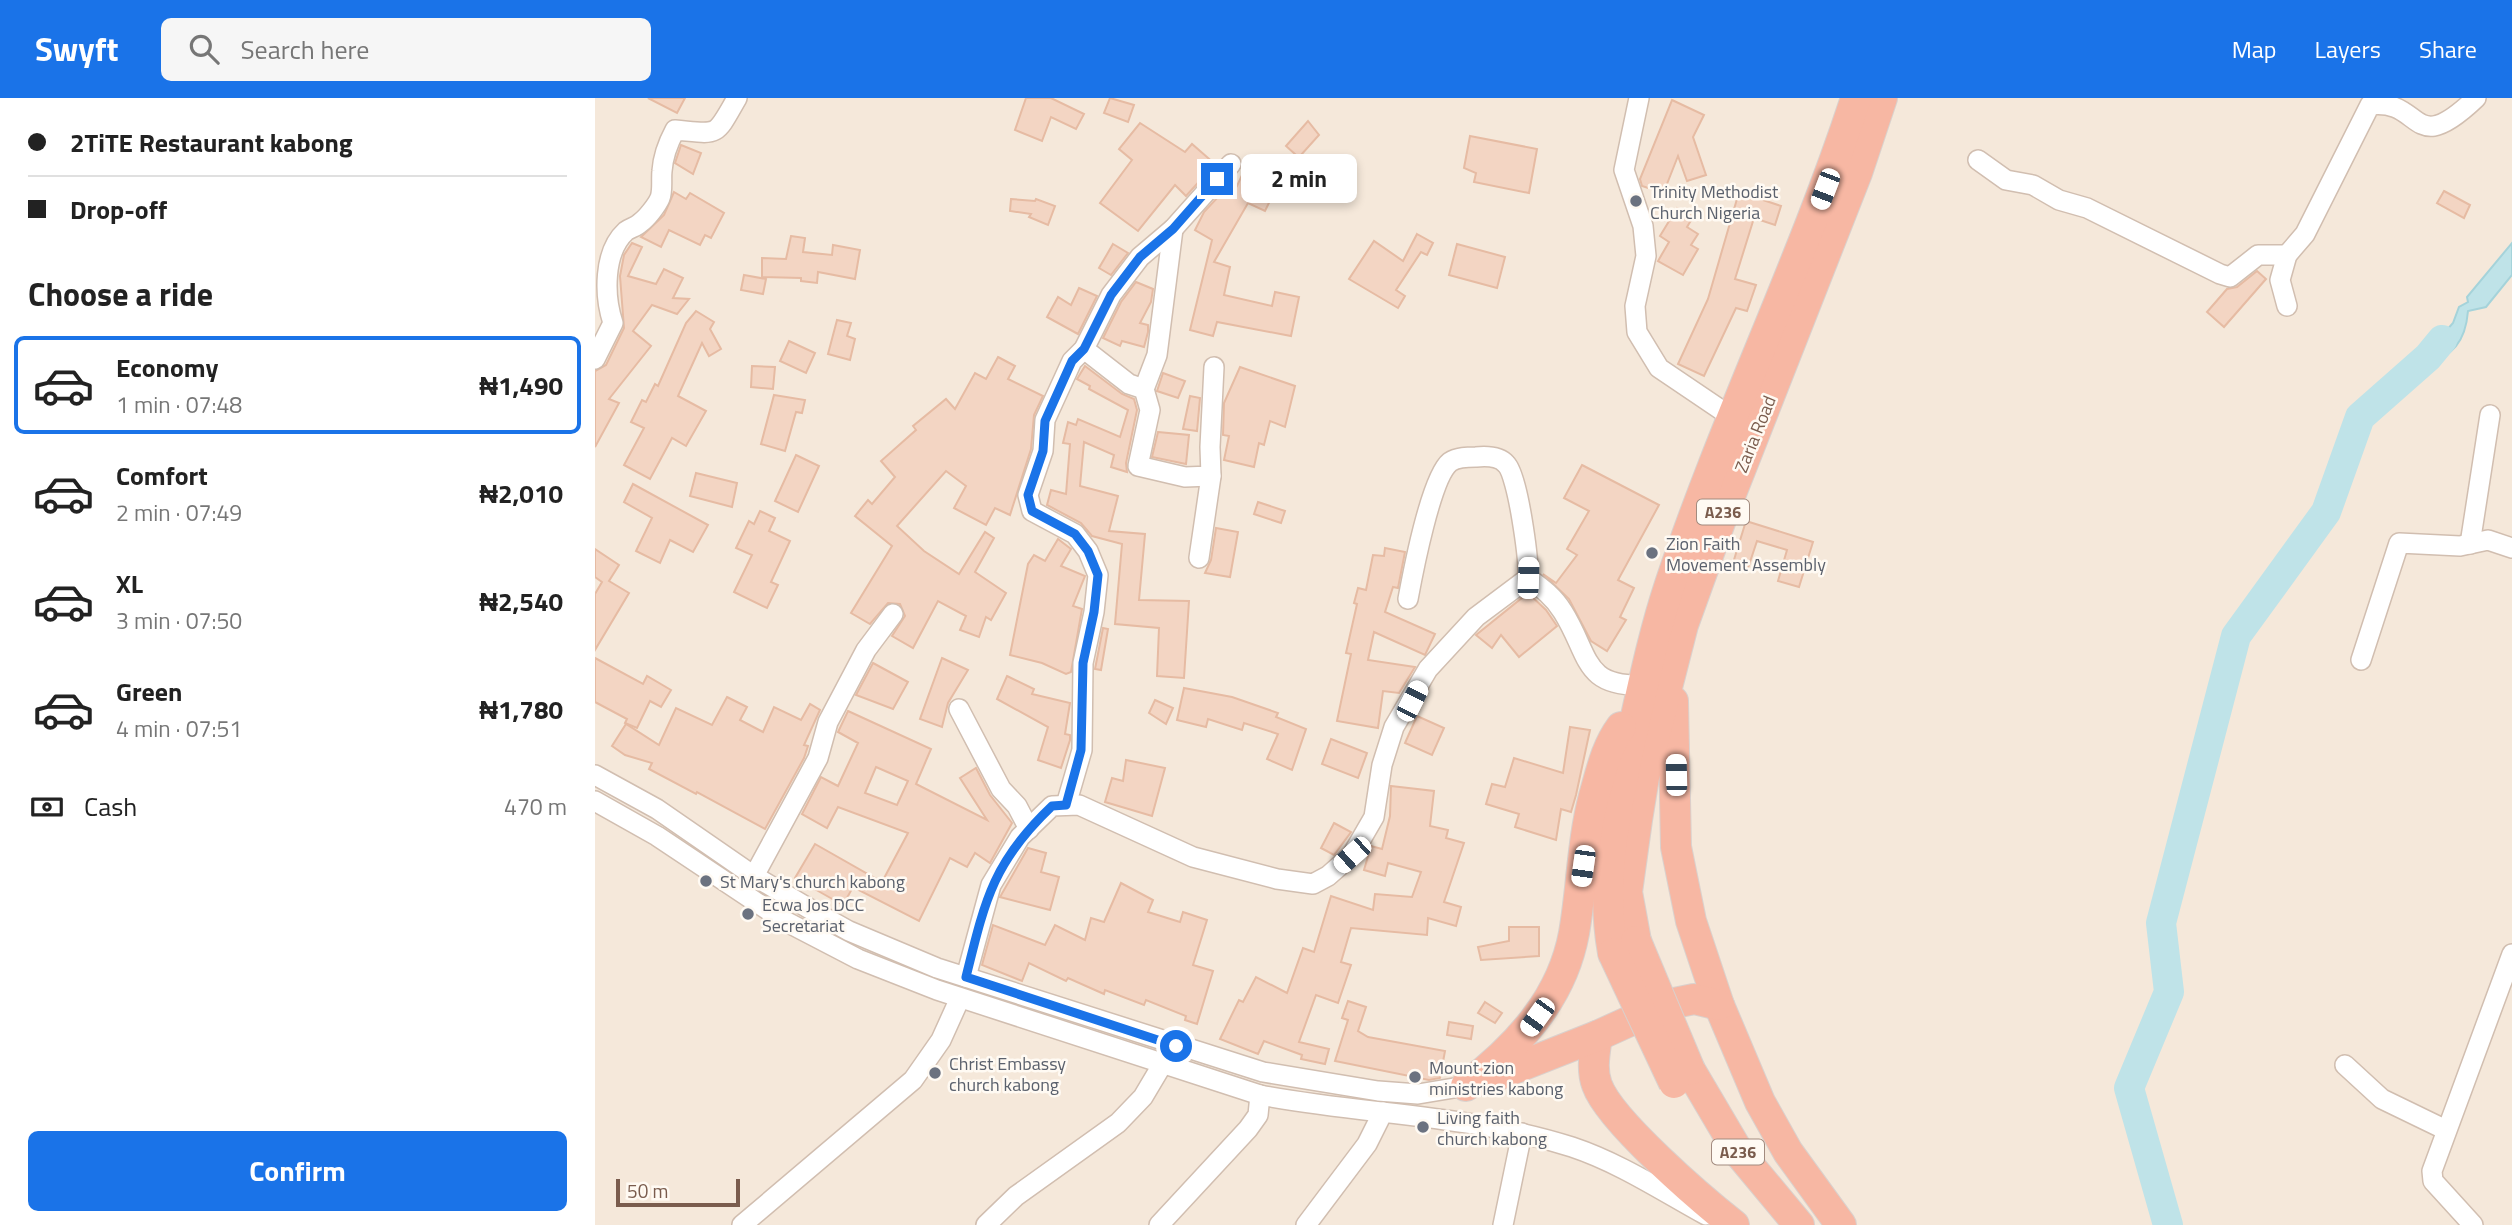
<!DOCTYPE html>
<meta charset="utf-8">
<style>
:root{--surface:#fff;--page:#f6f6f6;--text:#222;--muted:#767676;--line:#e0e0e0;--accent:#1a73e8}
body{margin:0;font-family:"Titillium Web",sans-serif;background:var(--page);color:var(--text);height:100vh;display:flex;flex-direction:column;font-size:26px;white-space:nowrap}
*{box-sizing:border-box;margin:0}
p{font-size:23px;color:var(--muted)}
.icon{flex:none;width:38px;height:38px;fill:none;stroke:currentColor;stroke-width:2;stroke-linecap:round;stroke-linejoin:round}
.map{position:relative;flex:1;overflow:hidden}
.side{display:flex;flex-direction:column;background:var(--surface);width:595px}
.side>*{flex:none}
.guide{display:grid;align-content:center;height:154px;padding:0 28px;background:var(--surface)}
.scale{position:absolute;left:21px;bottom:18px;width:124px;box-sizing:border-box;padding-left:7px;border:4px solid #7a5c4d;border-top:0;font-size:19px;line-height:24px;white-space:nowrap;color:#7a5c4d;-webkit-text-stroke:5px #fffaf3;paint-order:stroke}
.end{position:absolute;width:32px;height:32px;margin:-16px;border:9px solid #1a73e8;background:#fff;box-shadow:0 0 0 4px #fff}
.from{border-radius:50%}
.bubble{position:absolute;height:49px;border-radius:10px;background:var(--surface);box-shadow:0 4px 10px #0003;font-size:23px;font-weight:700;line-height:49px;text-align:center}
.car{position:absolute;width:21px;height:42px;margin:-21px -10px;border-radius:9px;box-shadow:0 0 5px 2px #0007;background:linear-gradient(#fff 24%,#345 0 40%,#fff 0 76%,#345 0 86%,#fff 0)}
.guide b{display:flex;align-items:center;gap:24px;height:66px;font-size:26px}
.guide b+b{border-top:2px solid var(--line)}
.guide i{width:18px;height:18px;background:var(--text)}
ul{padding:0;list-style:none}
li{display:flex;align-items:center;gap:21px;height:98px;margin:0 14px 10px;padding:0 14px;border:4px solid transparent;border-radius:10px}
li div{flex:1}
li b{display:block;font-size:26px}
li em{font-style:normal;font-weight:700}
li.selected{border-color:var(--accent)}
li>.icon{width:63px;height:63px;stroke-width:1.5}
h2{padding:0 28px;font-size:32px;line-height:84px}
.pay{display:flex;align-items:center;gap:18px;height:77px;padding:0 28px;font-size:26px}
.pay p{margin-inline-start:auto}
.button{display:flex;gap:14px;margin-top:auto;padding:14px 28px}
.button a{flex:1;height:80px;border-radius:10px;background:var(--accent);color:#fff;font-size:28px;font-weight:700;line-height:80px;text-align:center}
header{display:flex;align-items:center;gap:42px;box-sizing:border-box;height:98px;padding:0 35px;background:var(--accent);color:#fff}
header strong{font-size:33px}
nav{display:flex;gap:38px;margin-inline-start:auto;font-size:24px}
.search{width:490px;height:63px;background:var(--page);display:flex;align-items:center;gap:18px;box-sizing:border-box;padding:0 24px;border-radius:10px;color:var(--muted);font-size:26px}
main{display:flex;flex:1;min-height:0}
.map>svg:first-child{display:block}
.residential{fill:#f5e8da}
.water{fill:#bfe3e8;stroke:#a5d3da;stroke-width:2}
.lines{fill:none;stroke-linecap:round;stroke-linejoin:round}
.river{stroke:#bfe3e8;stroke-width:30}
.building{fill:#f3d5c3;stroke:#e6bba3;stroke-width:2;fill-rule:evenodd}
.minor-casing{stroke:#d1beb0;stroke-width:22}
.highway-casing{stroke:#dad1cd;stroke-width:32}
.minor{stroke:#fff;stroke-width:19}
.highway{stroke:#f7b7a3;stroke-width:30}
.highway-bridge-casing{stroke:#dad1cd;stroke-width:32;stroke-linecap:butt}
.highway-bridge{stroke:#f7b7a3;stroke-width:30}
.route{stroke:#1a73e8;stroke-width:9}
.worship-dot{fill:#6b7280;stroke:#fffaf3;stroke-width:2.5}
.labels{text-anchor:middle;dominant-baseline:central;stroke-width:5;stroke-linejoin:round;paint-order:stroke}
.shield{fill:#fffaf3;stroke:#a28b7f;stroke-width:2}
.shield-label{font-size:16px;font-weight:bold;fill:#7a5c4d}
.worship-label{font-size:18px;fill:#5b616d;stroke:#fffaf3;text-anchor:start}
.street-label{font-size:18px;fill:#7a5c4d;stroke:#fffaf3}
</style>
<header>
<strong>Swyft</strong>
<div class="search"><svg class="icon" aria-label="search" viewBox="0 0 24 24"><circle cx="10" cy="10" r="6"/><path d="M15 15l6 6"/></svg>Search here</div>
<nav><a>Map</a><a>Layers</a><a>Share</a></nav>
</header>
<main>
<section class="side">
<div class="guide">
<b><i class="from"></i>2TiTE Restaurant kabong</b>
<b><i></i>Drop-off</b>
</div>
<h2>Choose a ride</h2>
<ul>
<li class="selected"><svg class="icon" aria-label="car" viewBox="0 0 24 24"><path d="M5 17H2v-5l4-1 3-4h7l3 4 3 1v5h-3M9 17h6M6 11h13"/><circle cx="7" cy="17" r="2"/><circle cx="17" cy="17" r="2"/></svg><div><b>Economy</b><p>1 min · 07:48</p></div><em>₦1,490</em></li>
<li><svg class="icon" aria-label="car" viewBox="0 0 24 24"><path d="M5 17H2v-5l4-1 3-4h7l3 4 3 1v5h-3M9 17h6M6 11h13"/><circle cx="7" cy="17" r="2"/><circle cx="17" cy="17" r="2"/></svg><div><b>Comfort</b><p>2 min · 07:49</p></div><em>₦2,010</em></li>
<li><svg class="icon" aria-label="car" viewBox="0 0 24 24"><path d="M5 17H2v-5l4-1 3-4h7l3 4 3 1v5h-3M9 17h6M6 11h13"/><circle cx="7" cy="17" r="2"/><circle cx="17" cy="17" r="2"/></svg><div><b>XL</b><p>3 min · 07:50</p></div><em>₦2,540</em></li>
<li><svg class="icon" aria-label="car" viewBox="0 0 24 24"><path d="M5 17H2v-5l4-1 3-4h7l3 4 3 1v5h-3M9 17h6M6 11h13"/><circle cx="7" cy="17" r="2"/><circle cx="17" cy="17" r="2"/></svg><div><b>Green</b><p>4 min · 07:51</p></div><em>₦1,780</em></li>
</ul>
<div class="pay"><svg class="icon" aria-label="cash" viewBox="0 0 24 24"><path d="M3 7h18v10H3z"/><circle cx="12" cy="12" r="2"/></svg>Cash<p>470 m</p></div>
<div class="button"><a>Confirm</a></div>
</section>
<div class="map">
<svg width="1917" height="1127" viewBox="0 0 1917 1127">
<rect width="100%" height="100%" fill="#fdf6ec"/>
<rect class="residential" x="0" y="0" width="1917" height="1127"/>
<path class="water" d="M1917 145V177L1891 209 1873 213C1870 250 1854 256 1825 274L1819 270 1828 252 1845 240 1858 225 1864 209 1873 204 1872 199Z"/>
<g class="lines">
<path class="river" d="M1573 1127 1534 990 1574 894 1566 825 1641 538 1731 414 1765 319 1833 259 1847 242"/>
</g>
<g class="building">
<path d="M53 0H90L82 15Z"/>
<path d="M431 0H456L489 16 481 31 456 19 447 43 420 32Z"/>
<path d="M515 0 539 7 533 24 509 15Z"/>
<path d="M1077 2 1109 17 1098 39 1111 77 1092 83 1083 58 1070 91 1062 93 1047 88 1045 81Z"/>
<path d="M713 23 724 37 706 57H701L691 48Z"/>
<path d="M545 25 590 54 597 46 620 66 591 98 580 87 543 133 505 105 537 62 524 51Z"/>
<path d="M875 38 942 51 934 95 879 84 881 75 869 70Z"/>
<path d="M86 47 106 55 98 76 80 65Z"/>
<path d="M655 60 688 76 670 113 653 105 619 164 635 169 629 197 677 208 680 194 704 199 696 238 622 224 618 238 595 232 617 142 600 132 609 114 637 84 642 88Z"/>
<path d="M1849 93 1875 107 1869 120 1842 105Z"/>
<path d="M79 94 91 101 95 95 129 115 116 140 110 137 105 147 74 132 66 149 46 139 69 117Z"/>
<path d="M1144 94 1186 108 1180 127 1159 120 1140 181 1161 187 1152 213 1141 210 1109 278 1083 266 1113 201Z"/>
<path d="M416 101 440 103 441 101 460 108 453 127 434 119 436 116 415 113Z"/>
<path d="M1082 110 1098 119 1092 129 1103 136 1096 147 1103 151 1088 177 1063 163 1074 144 1065 138Z"/>
<path d="M822 136 838 145 832 157 826 154 801 192 810 198 803 210 754 181 779 143 808 163Z"/>
<path d="M196 138 210 140 208 154 237 157 238 147 265 152 260 181 223 174 222 185 206 183V180L167 179V160L191 161Z"/>
<path d="M37 145 47 149 33 178 61 186 69 171 88 180 78 200 94 201 82 216 57 207 38 233 56 248 14 301 24 305 0 349V273L11 267 29 230 25 178 29 157Z"/>
<path d="M518 146 533 155 516 177 504 170Z"/>
<path d="M862 146 910 159 902 190 854 177Z"/>
<path d="M1662 173 1671 181 1629 229 1612 214 1632 191 1642 189Z"/>
<path d="M149 177 171 181 168 196 146 192Z"/>
<path d="M541 184 558 191 556 204 545 225 553 227V234L549 249 527 243 525 248 508 240 526 204Z"/>
<path d="M484 190 502 198 483 236 452 219 463 199 476 207Z"/>
<path d="M101 213 119 224 115 231 126 251 114 258 107 245 83 298 111 313 91 348 77 340 55 381 29 367 49 330 36 324 47 302 51 304 60 286 63 288 91 225Z"/>
<path d="M242 222 256 225 252 238 260 241 255 262 233 256Z"/>
<path d="M194 243 220 255 211 275 185 263Z"/>
<path d="M403 259 420 268 413 281 448 298 439 317 436 351 415 417 400 410 391 427 359 410 371 388 351 373 302 428 329 453 364 476 390 434 399 440 380 474 411 495 396 522 391 519 384 539 365 532 371 518 343 503 318 550 297 538 310 518 305 506 293 505 275 526 256 515 297 448 260 418 273 402 277 406 300 379 286 363 321 332 318 328 351 301 360 311 380 275 391 281Z"/>
<path d="M157 268 180 269 178 291 156 289Z"/>
<path d="M490 268 527 296 539 301 542 312 531 365 532 374 516 369 519 357 489 344 485 388 523 398 514 433 550 436 544 502 594 503 589 580 562 578 564 530 520 526 527 446 497 438 486 425 452 407 456 392 471 396 475 346 468 345 473 324 481 327 483 321 525 339 533 312 494 291 495 288 482 281Z"/>
<path d="M645 269 700 288 690 329 675 323 669 347 664 345 659 369 629 362 634 338 628 337 629 305Z"/>
<path d="M568 275 590 283 583 300 562 293Z"/>
<path d="M179 297 210 302 207 315 201 314 190 353 166 346Z"/>
<path d="M595 298 605 300 602 333 588 331Z"/>
<path d="M563 334 594 337 591 366 557 359Z"/>
<path d="M201 357 224 368 203 414 180 403Z"/>
<path d="M987 367 1064 407 1023 482 1039 490 1025 519 1031 522 1012 553 996 543 974 501 948 476 961 485 982 457 972 451 994 413 969 400Z"/>
<path d="M101 375 142 385 137 409 95 398Z"/>
<path d="M38 386 113 427 98 454 75 442 65 465 41 453 57 420 29 404Z"/>
<path d="M663 404 690 413 686 425 659 416Z"/>
<path d="M165 413 180 420 174 433 195 443 176 484 183 487 172 510 139 494 157 457 141 450 154 423 159 426Z"/>
<path d="M1151 423 1218 444 1204 489 1183 483 1192 452 1162 443 1153 470 1138 465Z"/>
<path d="M621 430 643 434 635 479 610 475 616 462Z"/>
<path d="M463 441 476 451 466 468 490 478 478 508 487 511 476 574 471 576 447 565 415 557 433 466 439 457 450 463Z"/>
<path d="M790 450 810 454 803 490 798 489 790 514 840 536 830 557 779 534 773 562 820 569 804 595 788 593 783 630 742 623 756 556 751 555 762 506 759 505 763 490 771 492 778 457 789 458Z"/>
<path d="M0 451 24 467 14 483 34 495 0 552V496L7 484 0 479Z"/>
<path d="M933 495 951 512 962 528 924 559 906 537 897 550 881 537Z"/>
<path d="M508 530 513 531 506 572 500 571Z"/>
<path d="M0 560 48 586 52 578 76 592 66 609 55 603 42 630 30 625 32 621 0 604Z"/>
<path d="M347 560 373 572 353 605 347 629 325 621Z"/>
<path d="M278 565 313 584 298 611 261 597Z"/>
<path d="M412 578 439 591 437 596 475 605 470 636 475 637V642L466 670 443 662 453 629 402 601Z"/>
<path d="M589 590 637 599 683 615 681 619 711 631 697 672 672 661 683 636 649 625 647 632 613 621 611 629 582 622Z"/>
<path d="M132 599 152 609 145 622 168 634 179 609 206 622 215 606 225 612 209 647 213 648 209 660 170 731 102 694 101 696 54 671 57 665 30 657 17 648 31 626 64 647 81 610 117 627Z"/>
<path d="M560 602 578 610 571 626 554 615Z"/>
<path d="M253 613 336 651 321 686 392 722 365 680 381 670 395 697 417 725 395 765 380 755 372 769 355 760 324 823 258 789 248 807 200 780 220 746 287 784 313 735 243 709 232 730 207 716 226 679 243 688 263 645 243 634ZM281 669 313 683 302 707 270 695Z"/>
<path d="M822 618 849 630 837 657 810 645Z"/>
<path d="M975 629 995 632 981 697 976 714 966 711 961 742 920 729 924 716 891 706 897 686 910 689 919 660 968 675Z"/>
<path d="M736 641 772 655 763 680 727 666Z"/>
<path d="M531 662 570 670 557 718 510 704 517 680 528 683Z"/>
<path d="M796 688 839 693 835 728 853 732 851 740 869 745 849 804 866 809 861 828 833 820 832 837 756 830 746 864 756 867 743 905 721 897 704 944 734 951 730 966 706 961 707 957 669 943 663 956 625 941 644 902 648 904 661 879 692 895 708 850 719 854 736 798 778 812 780 796 817 799 826 774 793 765 790 778 769 772 776 748 787 751 795 718Z"/>
<path d="M739 725 756 734 739 757 726 750Z"/>
<path d="M433 750 451 755 446 774 464 779 455 812 405 799Z"/>
<path d="M526 785 558 802 553 814 585 824 588 814 612 822 598 867 618 873 602 926 590 922 591 918 551 902 549 907 510 892 509 896 473 880 471 883 434 865 427 883 387 867 398 827 450 847 460 827 490 842 496 820 509 824Z"/>
<path d="M914 829H944V858L886 862 883 849 914 843Z"/>
<path d="M753 903 771 909 763 933 773 939 850 953 845 980 834 982 740 963 753 922 747 920Z"/>
<path d="M890 904 907 915 900 925 883 915Z"/>
<path d="M854 924 878 928 876 941 852 937Z"/>
</g>
<g class="lines">
<defs>
<g id="minor">
<path d="M1044 0 1029 72 1048 128 1051 158 1040 208 1042 234 1064 270 1138 320"/>
<path d="M1383 62 1411 82 1438 87 1464 102 1492 110 1625 176 1635 179 1663 157H1692"/>
<path d="M1692 208 1685 182 1692 157 1710 136 1775 7C1829 0 1815 63 1881 0"/>
<path d="M489 251 534 286 549 291 555 312 543 368 590 379 616 378 615 349 619 269"/>
<path d="M0 261 18 225C9 198 8 154 31 133 35 130 41 129 45 125 52 120 62 107 65 100 68 92 66 81 67 73 68 58 73 45 80 32 125 36 119 40 142 0"/>
<path d="M549 291 562 257 578 131"/>
<path d="M1875 446 1895 317"/>
<path d="M604 460 616 378"/>
<path d="M813 501C818 474 836 379 855 364 862 359 873 359 881 359 891 358 904 358 911 366 923 377 934 462 933 480 947 490 959 499 968 514 995 557 987 589 1048 587"/>
<path d="M1766 562 1804 445 1865 448 1893 442 1917 450"/>
<path d="M364 611 406 691 422 708 434 731"/>
<path d="M0 677 62 711 159 778 220 814 254 833 342 870 668 974 783 993 823 996 871 988"/>
<path d="M0 703 62 738 188 822 263 861 342 892 665 997C770 1017 874 1016 977 1049 1025 1065 1067 1093 1111 1117"/>
<path d="M471 707 487 652 488 565 499 514 503 477 493 453 480 436 437 413 433 397 448 353 450 322 477 263 489 251 516 197 545 159 578 131 636 66"/>
<path d="M159 778 223 660 233 624 271 552 298 516"/>
<path d="M371 879 396 787 425 739 457 708 484 707 598 759 682 781 718 786 733 778 757 757 779 719 787 667 799 629 833 571 881 519 933 480"/>
<path d="M1750 967 1787 1001 1851 1032"/>
<path d="M147 1127 318 982 346 942 365 900"/>
<path d="M391 1127 421 1098 523 1025 548 999 567 967"/>
<path d="M564 1127 653 1031 663 1017 665 997"/>
<path d="M711 1127 772 1046 788 1014"/>
<path d="M908 1127 927 1035"/>
<path d="M1878 1127 1838 1083 1837 1073 1917 856"/>
</g>
<g id="highway">
<path d="M1078 603 1081 749 1096 823 1124 907 1165 1004 1193 1054 1246 1127"/>
<path d="M1041 843 1032 794 1042 722 1049 679 1088 527 1128 416 1262 75 1287 0"/>
<path d="M1018 855C1005 783 1020 715 1035 645 1047 592 1058 537 1075 486 1130 321 1207 165 1261 0"/>
<path d="M1002 938C1000 954 996 971 1002 987 1015 1023 1106 1101 1139 1127"/>
<path d="M1095 972 1144 1055 1204 1127"/>
<path d="M888 983 1002 938 1070 907 1099 901 1124 907"/>
<path d="M871 988C922 949 967 901 979 835 987 790 987 743 999 698 1006 674 1011 649 1026 629"/>
</g>
</defs>
<use href="#minor" class="minor-casing"/>
<use href="#highway" class="highway-casing"/>
<use href="#minor" class="minor"/>
<use href="#highway" class="highway"/>
<defs>
<g id="highway-bridge">
<path d="M1041 843 1095 972"/>
<path d="M1018 855 1079 985"/>
</g>
</defs>
<use href="#highway-bridge" class="highway-bridge-casing"/>
<use href="#highway-bridge" class="highway-bridge"/>
</g>
<g class="lines">
<path class="route" d="M581 948 371 879C390 802 398 764 457 708L471 707 486 652 488 565 499 514 503 477 493 453 480 436 437 413 433 397 448 353 450 323 477 263 489 251 516 197 545 159 578 131 622 81"/>
</g>
<g class="worship-dot">
<circle cx="1041" cy="103" r="7"/>
<circle cx="1057" cy="455" r="7"/>
<circle cx="111" cy="783" r="7"/>
<circle cx="153" cy="816" r="7"/>
<circle cx="340" cy="975" r="7"/>
<circle cx="820" cy="979" r="7"/>
<circle cx="828" cy="1029" r="7"/>
</g>
<g class="labels">
<g class="shield">
<rect x="1102" y="401.5" width="52" height="25" rx="5"/>
<rect x="1117" y="1041.5" width="52" height="25" rx="5"/>
</g>
<g class="shield-label">
<text x="1128" y="414">A236</text>
<text x="1143" y="1054">A236</text>
</g>
<g class="worship-label">
<text x="1055" y="93">Trinity Methodist<tspan x="1055" dy="21">Church Nigeria</tspan></text>
<text x="1071" y="445">Zion Faith<tspan x="1071" dy="21">Movement Assembly</tspan></text>
<text x="125" y="783">St Mary's church kabong</text>
<text x="167" y="806">Ecwa Jos DCC<tspan x="167" dy="21">Secretariat</tspan></text>
<text x="354" y="965">Christ Embassy<tspan x="354" dy="21">church kabong</tspan></text>
<text x="834" y="969">Mount zion<tspan x="834" dy="21">ministries kabong</tspan></text>
<text x="842" y="1019">Living faith<tspan x="842" dy="21">church kabong</tspan></text>
</g>
<g class="street-label">
<text transform="translate(1160 336) rotate(-68)">Zaria Road</text>
</g>
</g>
</svg>
<div class="scale">50 m</div>
<i class="end from" style="left:581px;top:948px"></i>
<i class="end" style="left:622px;top:81px"></i>
<div class="bubble" style="left:646px;top:56px;width:116px">2 min</div>
<i class="car" style="left:1230px;top:91px;rotate:201deg"></i>
<i class="car" style="left:933px;top:480px;rotate:2deg"></i>
<i class="car" style="left:817px;top:603px;rotate:27deg"></i>
<i class="car" style="left:1081px;top:677px;rotate:359deg"></i>
<i class="car" style="left:757px;top:757px;rotate:228deg"></i>
<i class="car" style="left:988px;top:768px;rotate:188deg"></i>
<i class="car" style="left:942px;top:919px;rotate:216deg"></i>
</div>
</main>
